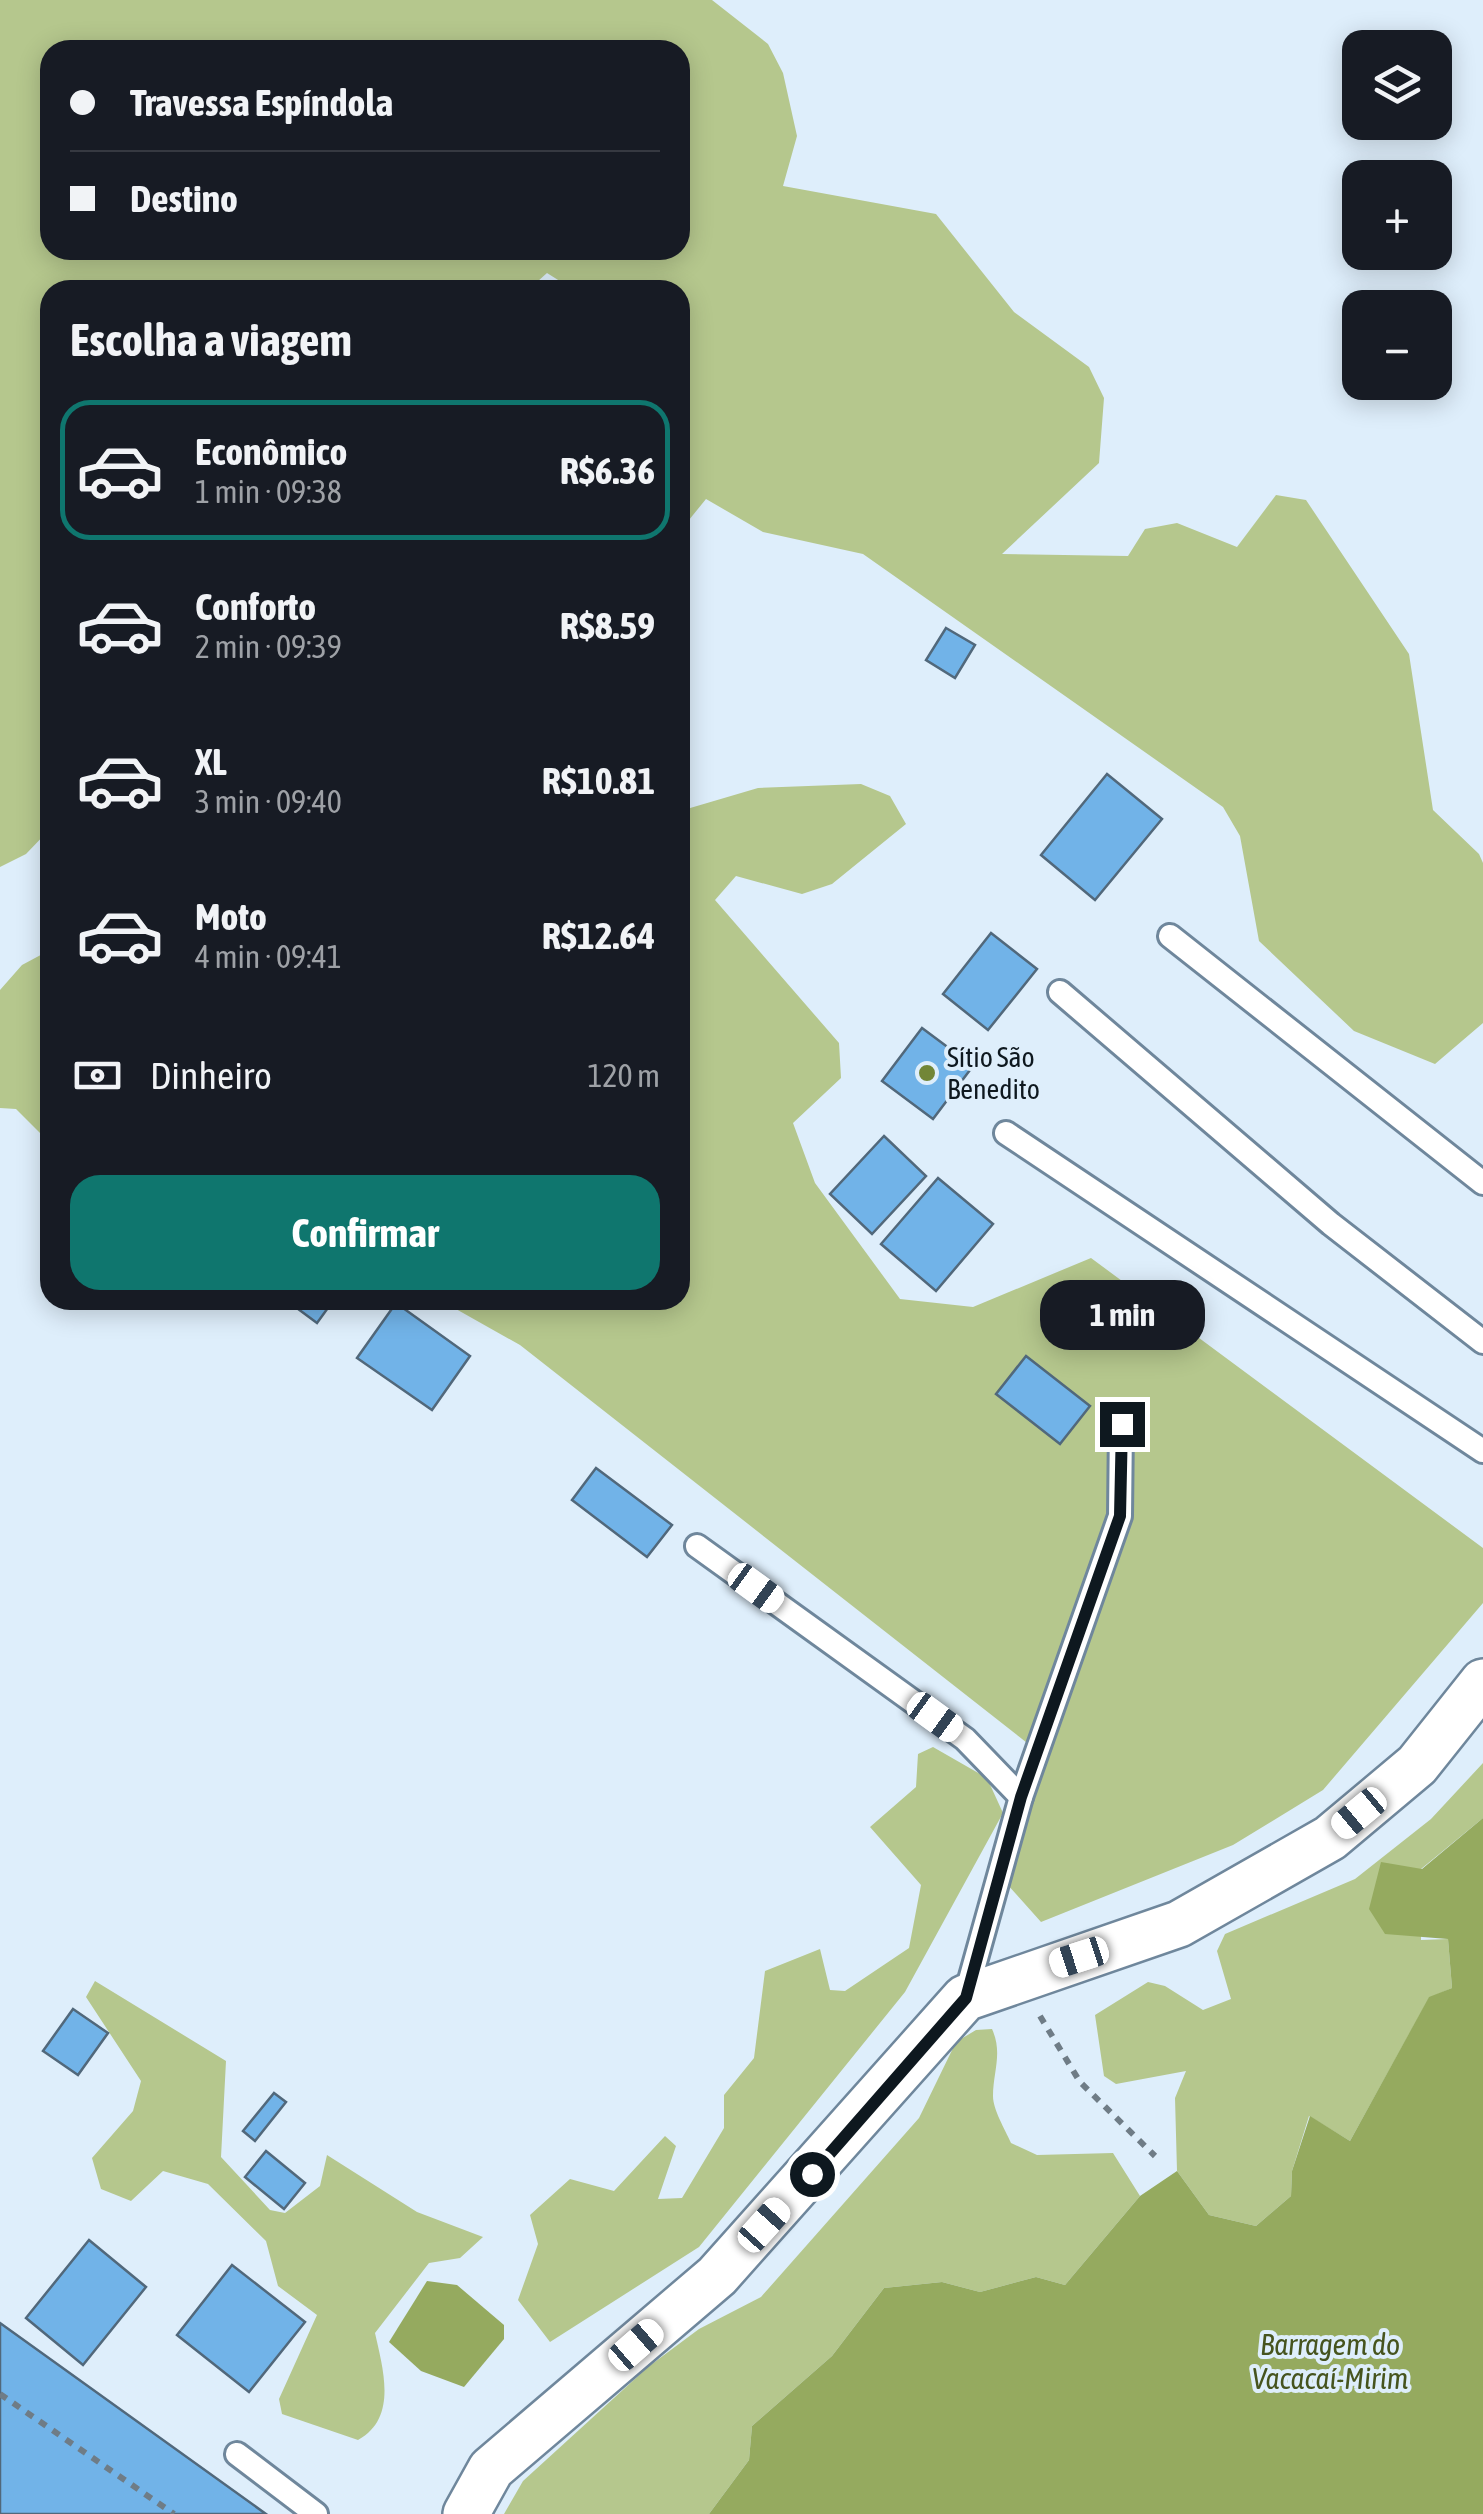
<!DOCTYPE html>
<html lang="pt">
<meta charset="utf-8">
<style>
:root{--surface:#171b24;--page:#20242c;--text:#f1f3f6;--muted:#9ea1a6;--line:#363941;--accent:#0f766e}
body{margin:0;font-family:"Asap Condensed",sans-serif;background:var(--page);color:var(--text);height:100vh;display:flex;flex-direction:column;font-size:38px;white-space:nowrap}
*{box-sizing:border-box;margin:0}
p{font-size:32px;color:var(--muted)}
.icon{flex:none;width:55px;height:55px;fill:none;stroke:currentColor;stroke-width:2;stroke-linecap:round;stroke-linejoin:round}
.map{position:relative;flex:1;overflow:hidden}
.details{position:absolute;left:40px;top:280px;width:650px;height:1030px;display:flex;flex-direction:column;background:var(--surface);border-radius:30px;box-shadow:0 5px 25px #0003}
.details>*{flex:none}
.hud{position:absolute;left:40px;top:40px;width:650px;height:220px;border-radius:30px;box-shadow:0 5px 25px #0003;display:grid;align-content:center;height:220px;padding:0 30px;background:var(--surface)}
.buttons{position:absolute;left:1342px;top:30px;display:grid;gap:20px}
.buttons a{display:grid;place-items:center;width:110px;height:110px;border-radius:20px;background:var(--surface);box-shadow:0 5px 25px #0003;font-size:50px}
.end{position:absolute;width:45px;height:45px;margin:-22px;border:12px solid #0e181f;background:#fff;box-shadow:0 0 0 5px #fff}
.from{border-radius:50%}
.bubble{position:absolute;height:70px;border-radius:30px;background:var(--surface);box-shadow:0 5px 25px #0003;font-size:32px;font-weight:700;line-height:70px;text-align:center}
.car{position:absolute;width:30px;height:60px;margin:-30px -15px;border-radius:12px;box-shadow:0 0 8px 2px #0007;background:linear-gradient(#fff 24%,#345 0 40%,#fff 0 76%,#345 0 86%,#fff 0)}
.hud b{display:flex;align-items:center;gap:35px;height:95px;font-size:38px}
.hud b+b{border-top:2px solid var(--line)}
.hud i{width:25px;height:25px;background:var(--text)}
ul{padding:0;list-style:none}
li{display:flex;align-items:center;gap:30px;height:140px;margin:0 20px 15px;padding:0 10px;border:5px solid transparent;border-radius:30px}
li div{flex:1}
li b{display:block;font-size:38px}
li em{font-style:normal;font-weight:700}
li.selected{border-color:var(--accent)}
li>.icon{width:90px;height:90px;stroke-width:1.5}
h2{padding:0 30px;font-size:45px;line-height:120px}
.pay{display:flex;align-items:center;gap:25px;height:110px;padding:0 30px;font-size:38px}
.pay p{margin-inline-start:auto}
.primary-button{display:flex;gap:20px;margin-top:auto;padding:20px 30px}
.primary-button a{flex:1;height:115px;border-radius:30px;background:var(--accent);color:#fff;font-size:40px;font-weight:700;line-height:115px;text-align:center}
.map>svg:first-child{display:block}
.green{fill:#b5c78d;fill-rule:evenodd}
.water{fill:#95aa5f}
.building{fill:#71b3e8;stroke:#51687b;stroke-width:2.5}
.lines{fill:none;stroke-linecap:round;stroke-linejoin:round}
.lane-casing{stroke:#6f879c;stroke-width:28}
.street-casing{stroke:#6f879c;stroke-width:50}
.path{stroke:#6f7c86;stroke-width:6;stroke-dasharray:8 8;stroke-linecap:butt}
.lane{stroke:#fff;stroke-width:22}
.street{stroke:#fff;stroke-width:45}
.route{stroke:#0e181f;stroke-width:12}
.poi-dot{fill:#728637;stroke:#deeefb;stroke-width:4}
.labels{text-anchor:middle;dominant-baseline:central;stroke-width:8;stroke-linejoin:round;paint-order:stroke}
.poi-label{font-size:28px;fill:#0e181f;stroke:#deeefb;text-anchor:start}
.water-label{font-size:30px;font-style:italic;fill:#46541e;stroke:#deeefb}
</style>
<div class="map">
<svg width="1483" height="2514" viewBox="0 0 1483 2514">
<rect width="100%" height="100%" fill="#deeefb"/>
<g class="green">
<path d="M0 0H712L768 44 783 73 797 136 783 186 936 214 1014 312 1089 367 1104 398 1099 463 1002 554 1128 556 1145 529 1177 523 1237 547 1276 495 1306 500 1409 654 1433 810 1479 854 1483 863V1023L1435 1064 1354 1031 1259 941 1240 836 1223 807 863 554 763 532 706 499 680 531V290H574L547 273 528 290H50V829L26 854 0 867ZM50 50H680V250H50Z"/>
<path d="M861 784 890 796 906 824 832 884 802 894 736 876 715 900 839 1043 841 1078 793 1123 815 1183 900 1299 973 1307 1091 1258 1483 1548V1603L1323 1790 1233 1845 1041 1922 998 1874 1040 1753 520 1345 440 1300H680V811L758 788Z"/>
<path d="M50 950V1143L16 1109 0 1108V990L22 965Z"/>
<path d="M933 1747 987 1778 1003 1813 905 1992 699 2247 550 2342 518 2300 538 2244 530 2215 570 2179 614 2191 665 2136 676 2146 658 2199 682 2198 724 2128V2095L754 2058 765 1971 820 1949 830 1990 845 1991 909 1948 921 1885 870 1827 916 1787 918 1754Z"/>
<path d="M1483 1763V1818L1421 1869V1940L1448 1939 1452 1988 1429 1998 1350 2141 1309 2116 1292 2171 1291 2196 1256 2226 1209 2215 1177 2171 1175 2098 1186 2071 1116 2084 1104 2076 1095 2015 1148 1982 1165 1986 1203 2010 1231 1999 1217 1951 1225 1934 1355 1879 1431 1819Z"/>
<path d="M95 1981 226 2061 221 2157 270 2210 285 2213 320 2186 327 2155 417 2212 483 2237 460 2258 429 2263 375 2333C383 2369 398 2418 358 2440L282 2414 279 2399 317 2315 278 2286 266 2241 208 2184 163 2171 131 2201 101 2189 92 2158 133 2111 141 2081 86 1997Z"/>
<path d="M992 2029C1003 2053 993 2072 993 2096 993 2110 1005 2129 1011 2143L1037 2155 1113 2153 1140 2196 1065 2285 1036 2277 980 2292 942 2282 884 2288 832 2356 752 2426 749 2460 709 2514H504L523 2481 648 2367 699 2329 761 2297 919 2118 956 2042 976 2030Z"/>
</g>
<g class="water">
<path d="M1483 1818V2514H709L749 2460 752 2426 832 2356 884 2288 942 2282 980 2292 1036 2277 1065 2285 1140 2196 1177 2171 1209 2215 1256 2226 1291 2196 1292 2171 1310 2116 1350 2141 1429 1997 1452 1988 1448 1939 1385 1934 1369 1909 1381 1862 1422 1869Z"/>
<path d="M427 2281 457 2285 504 2325V2339L464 2387 421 2371 389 2342Z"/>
</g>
<g class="building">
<path d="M946 628 975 645 955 678 926 660Z"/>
<path d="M1107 774 1162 819 1095 900 1041 855Z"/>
<path d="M991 933 1037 969 988 1030 943 994Z"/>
<path d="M922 1028 973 1066 933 1119 882 1081Z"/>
<path d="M884 1136 926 1176 872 1234 830 1194Z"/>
<path d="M938 1178 993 1224 936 1291 881 1244Z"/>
<path d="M286 1300H332L333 1301 317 1323Z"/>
<path d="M396 1303 470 1356 432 1410 357 1358Z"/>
<path d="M1026 1356 1090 1406 1060 1444 996 1394Z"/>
<path d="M596 1468 672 1525 647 1557 572 1500Z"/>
<path d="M73 2009 108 2033 78 2075 43 2051Z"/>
<path d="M274 2093 286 2102 255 2141 243 2131Z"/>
<path d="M266 2151 305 2183 284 2209 245 2177Z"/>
<path d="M89 2240 146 2287 83 2365 26 2318Z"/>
<path d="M232 2265 305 2322 249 2392 177 2335Z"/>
<path d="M0 2323 266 2514H0Z"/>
</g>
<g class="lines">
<defs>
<g id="lane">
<path d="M1170 936 1483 1183"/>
<path d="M1060 992 1331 1224 1483 1342"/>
<path d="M1006 1133 1483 1451"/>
<path d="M697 1546 965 1739 1021 1797"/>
<path d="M965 1998 1021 1797 1120 1516 1121 1424"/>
<path d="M237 2454 316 2514"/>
</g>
<path id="street" d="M466 2514 491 2469 717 2276 965 1998 1179 1924 1330 1838 1417 1765 1483 1682"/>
</defs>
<use href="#lane" class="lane-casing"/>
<use href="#street" class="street-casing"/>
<g class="path">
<path d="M1040 2016 1080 2082 1155 2156"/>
<path d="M0 2394 174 2514"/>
</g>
<use href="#lane" class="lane"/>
<use href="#street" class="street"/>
</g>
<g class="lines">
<path class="route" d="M812 2174 966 1998 1021 1797 1120 1516 1122 1424"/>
</g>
<circle class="poi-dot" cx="927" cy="1073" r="10"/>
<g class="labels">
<g class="poi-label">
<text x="947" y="1057">Sítio São<tspan x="947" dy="32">Benedito</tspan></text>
</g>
<g class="water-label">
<text x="1330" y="2344">Barragem do<tspan x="1330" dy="34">Vacacaí-Mirim</tspan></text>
</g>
</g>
</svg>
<div class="buttons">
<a><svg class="icon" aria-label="layers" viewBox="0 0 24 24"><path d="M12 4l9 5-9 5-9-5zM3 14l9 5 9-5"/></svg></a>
<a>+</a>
<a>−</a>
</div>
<i class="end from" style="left:812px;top:2174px"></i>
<i class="end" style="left:1122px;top:1424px"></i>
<div class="bubble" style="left:1040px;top:1280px;width:165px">1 min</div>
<i class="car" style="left:756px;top:1588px;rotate:126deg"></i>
<i class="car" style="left:935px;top:1717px;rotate:126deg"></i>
<i class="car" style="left:1359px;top:1813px;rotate:230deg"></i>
<i class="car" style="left:1079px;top:1957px;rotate:252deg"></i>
<i class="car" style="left:764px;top:2225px;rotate:42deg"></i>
<i class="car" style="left:636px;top:2345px;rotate:49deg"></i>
<div class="hud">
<b><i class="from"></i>Travessa Espíndola</b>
<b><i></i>Destino</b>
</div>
<section class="details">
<h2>Escolha a viagem</h2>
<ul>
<li class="selected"><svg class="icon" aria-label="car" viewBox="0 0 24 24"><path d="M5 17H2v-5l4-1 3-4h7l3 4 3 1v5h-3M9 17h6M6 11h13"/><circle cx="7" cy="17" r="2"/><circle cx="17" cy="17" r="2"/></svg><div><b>Econômico</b><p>1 min · 09:38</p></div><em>R$6.36</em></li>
<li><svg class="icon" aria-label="car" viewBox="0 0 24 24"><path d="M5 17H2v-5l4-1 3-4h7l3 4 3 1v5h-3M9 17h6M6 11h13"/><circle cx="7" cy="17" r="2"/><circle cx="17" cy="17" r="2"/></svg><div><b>Conforto</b><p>2 min · 09:39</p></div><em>R$8.59</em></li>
<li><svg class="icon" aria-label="car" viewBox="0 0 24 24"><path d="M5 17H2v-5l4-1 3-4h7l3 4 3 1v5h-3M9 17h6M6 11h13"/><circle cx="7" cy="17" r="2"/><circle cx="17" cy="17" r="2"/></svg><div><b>XL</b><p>3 min · 09:40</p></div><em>R$10.81</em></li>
<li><svg class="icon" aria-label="car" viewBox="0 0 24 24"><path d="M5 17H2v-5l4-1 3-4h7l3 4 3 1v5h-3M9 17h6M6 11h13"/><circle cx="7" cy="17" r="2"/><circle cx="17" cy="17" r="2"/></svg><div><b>Moto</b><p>4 min · 09:41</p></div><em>R$12.64</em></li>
</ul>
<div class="pay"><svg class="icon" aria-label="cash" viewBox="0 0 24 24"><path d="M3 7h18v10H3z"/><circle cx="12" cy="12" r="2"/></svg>Dinheiro<p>120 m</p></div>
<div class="primary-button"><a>Confirmar</a></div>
</section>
</div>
